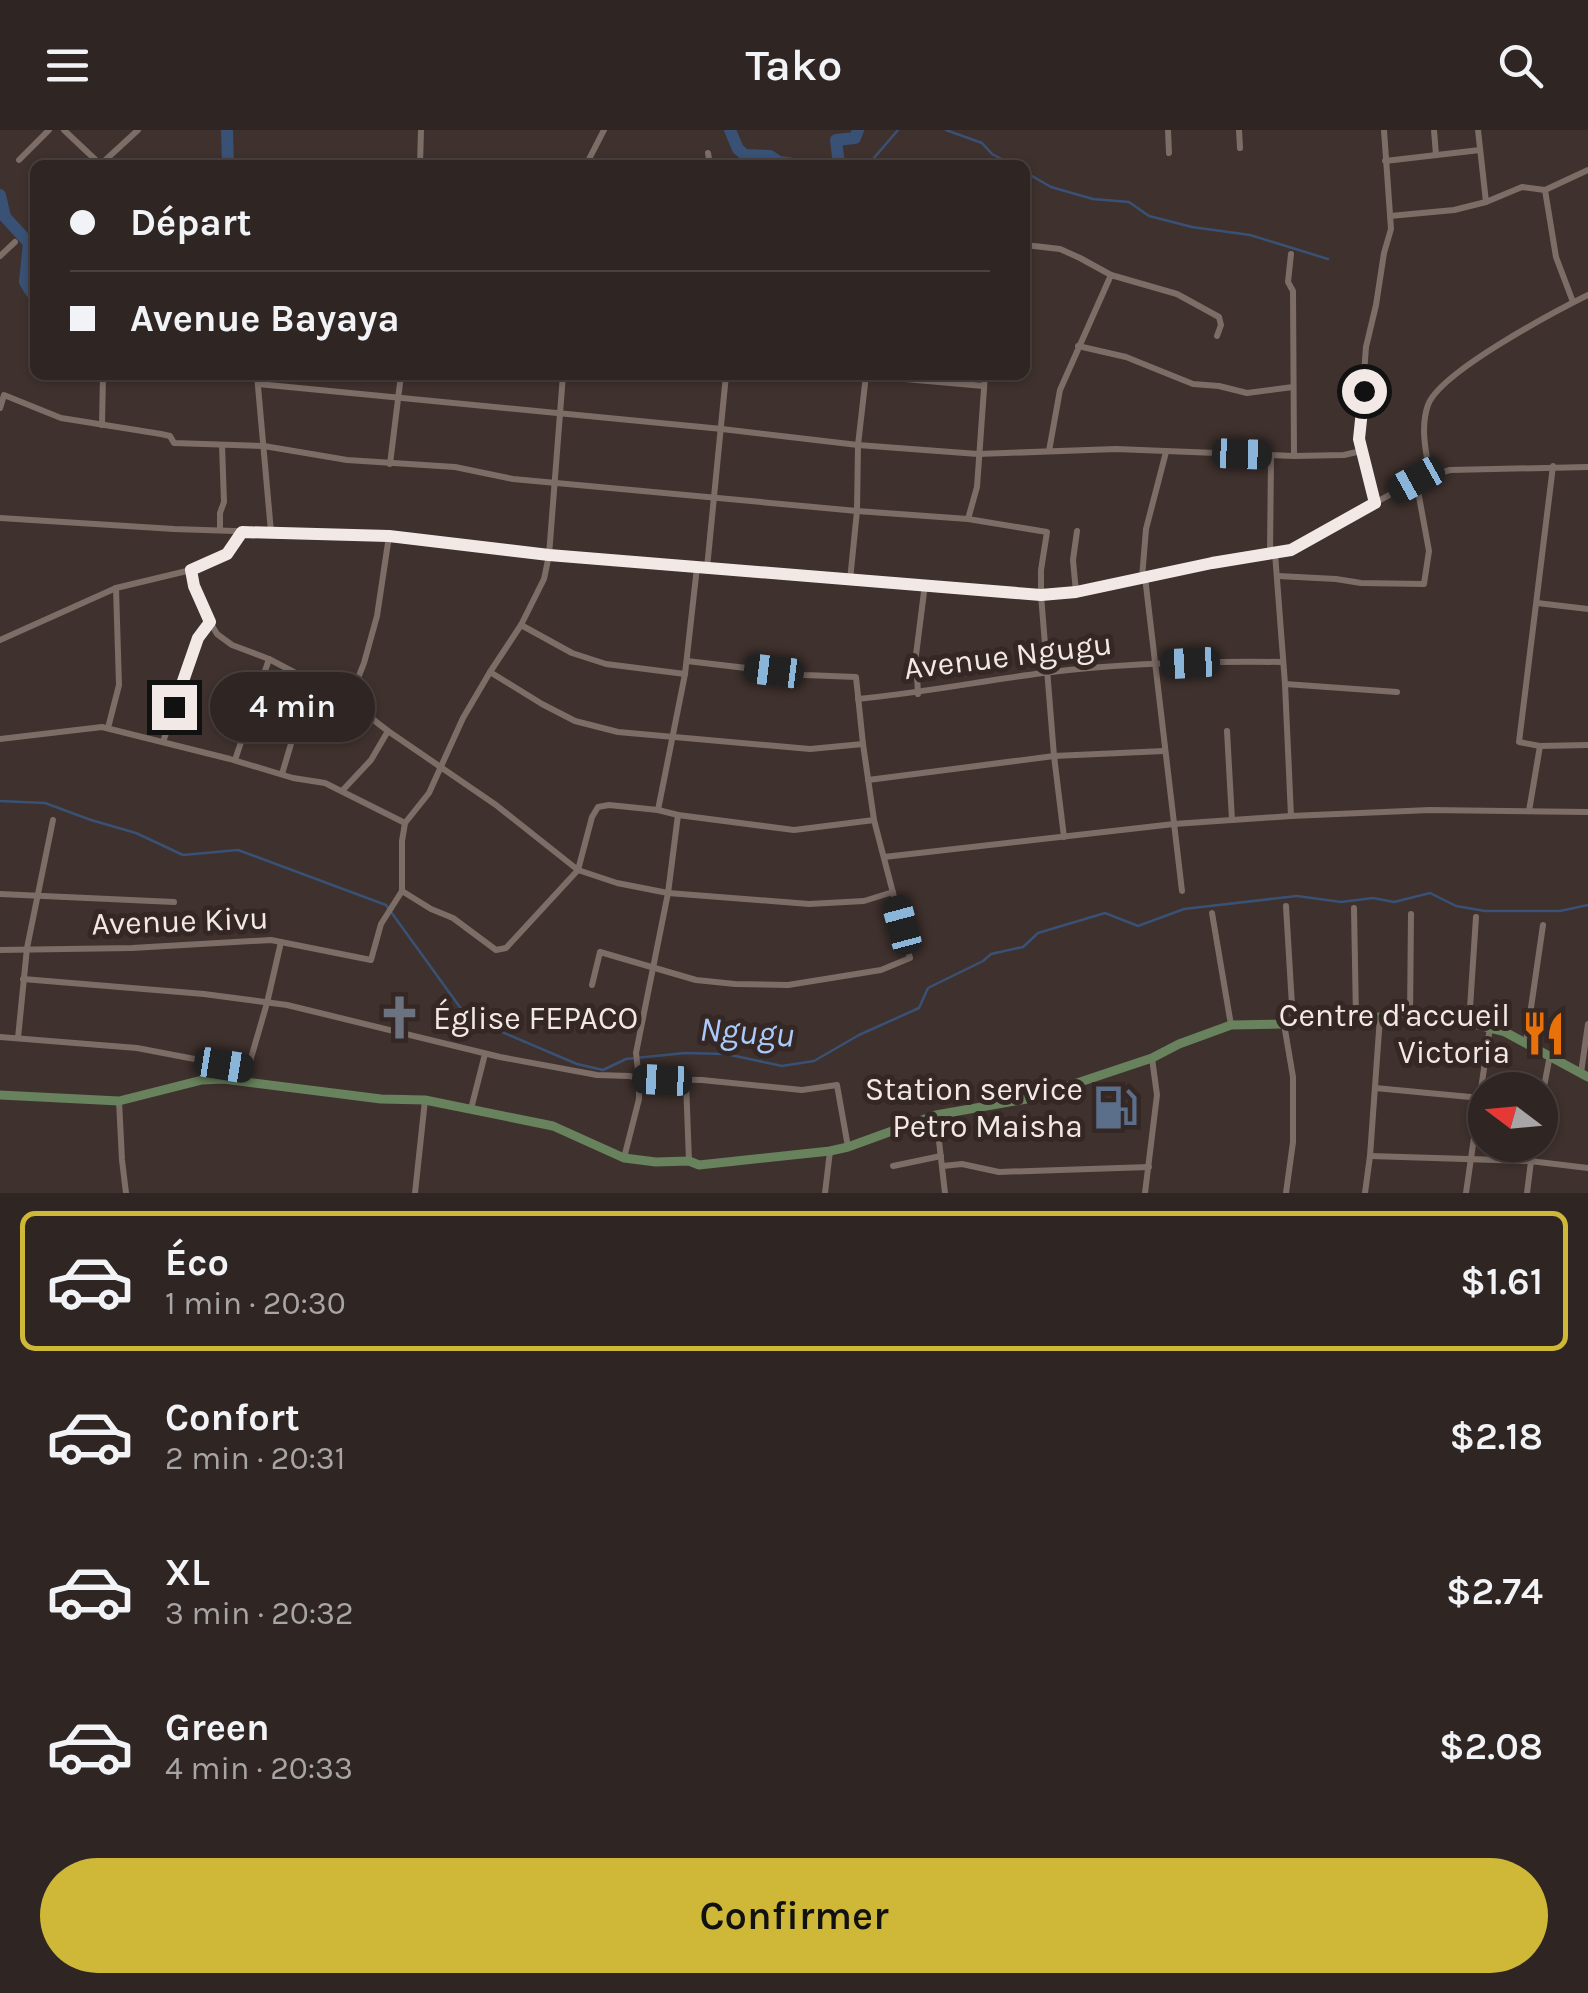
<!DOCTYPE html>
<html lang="fr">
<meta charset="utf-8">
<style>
:root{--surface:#2f2522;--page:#372d2a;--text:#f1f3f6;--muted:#a7a5a5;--line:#4a4240;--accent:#cfb837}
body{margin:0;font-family:Karla,sans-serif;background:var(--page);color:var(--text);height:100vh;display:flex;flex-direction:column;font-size:38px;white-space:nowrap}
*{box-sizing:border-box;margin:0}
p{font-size:32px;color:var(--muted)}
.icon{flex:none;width:55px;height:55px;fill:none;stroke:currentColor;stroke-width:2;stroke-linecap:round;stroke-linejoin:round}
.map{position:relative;height:1063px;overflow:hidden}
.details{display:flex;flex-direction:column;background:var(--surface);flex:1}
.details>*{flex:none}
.banner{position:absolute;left:30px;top:30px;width:1000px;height:220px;border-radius:15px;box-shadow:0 2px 8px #0004,0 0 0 2px var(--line);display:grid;align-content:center;height:220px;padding:0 40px;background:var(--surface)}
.needle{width:65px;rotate:286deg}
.fabs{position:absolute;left:1468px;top:942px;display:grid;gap:20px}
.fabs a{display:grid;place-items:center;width:90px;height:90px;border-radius:50%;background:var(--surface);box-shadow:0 2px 8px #0004,0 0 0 2px var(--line);font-size:50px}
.end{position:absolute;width:45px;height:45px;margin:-22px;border:12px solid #f2e9e6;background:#111;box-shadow:0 0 0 5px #111}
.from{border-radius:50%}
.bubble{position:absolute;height:70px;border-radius:35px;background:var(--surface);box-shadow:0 2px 8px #0004,0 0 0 2px var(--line);font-size:32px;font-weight:600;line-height:70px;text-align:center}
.car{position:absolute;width:30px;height:60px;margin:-30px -15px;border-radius:12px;box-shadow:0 0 8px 2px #0007;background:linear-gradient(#222 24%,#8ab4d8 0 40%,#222 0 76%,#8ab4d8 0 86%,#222 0)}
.banner b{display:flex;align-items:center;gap:35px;height:95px;font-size:38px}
.banner b+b{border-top:2px solid var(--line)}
.banner i{width:25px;height:25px;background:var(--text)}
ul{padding:18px 0 0;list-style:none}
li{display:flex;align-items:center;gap:30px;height:140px;margin:0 20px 15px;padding:0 20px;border:5px solid transparent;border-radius:15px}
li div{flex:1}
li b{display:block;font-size:38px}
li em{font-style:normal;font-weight:600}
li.on{border-color:var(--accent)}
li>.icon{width:90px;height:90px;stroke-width:1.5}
.action{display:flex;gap:20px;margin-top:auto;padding:20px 40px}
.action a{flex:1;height:115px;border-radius:60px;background:var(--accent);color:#111;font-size:40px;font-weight:600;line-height:115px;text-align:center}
header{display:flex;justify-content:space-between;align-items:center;height:130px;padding:0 40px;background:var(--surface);font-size:45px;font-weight:600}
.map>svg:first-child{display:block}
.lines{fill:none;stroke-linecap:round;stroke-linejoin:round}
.stream{stroke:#395175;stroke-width:2.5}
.river{stroke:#395175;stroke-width:12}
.minor{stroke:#7d6d67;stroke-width:6}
.major{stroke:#67825c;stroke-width:9}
.route{stroke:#f2e9e6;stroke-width:12}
.labels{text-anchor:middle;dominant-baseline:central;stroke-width:10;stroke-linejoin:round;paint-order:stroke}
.street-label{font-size:32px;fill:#f2e9e6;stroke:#352723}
.poi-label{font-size:32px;fill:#f2e9e6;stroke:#352723;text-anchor:end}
.water-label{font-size:35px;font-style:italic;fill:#a9cafb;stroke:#352723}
</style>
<header><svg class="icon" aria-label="menu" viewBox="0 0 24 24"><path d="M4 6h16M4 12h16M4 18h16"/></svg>Tako<svg class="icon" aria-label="search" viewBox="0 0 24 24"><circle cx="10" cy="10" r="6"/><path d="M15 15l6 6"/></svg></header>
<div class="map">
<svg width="1588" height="1063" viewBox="0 0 1588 1063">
<rect width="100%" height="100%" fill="#3f312d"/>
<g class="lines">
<g class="stream">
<path d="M946 0 982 13 992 24 1013 35"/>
<path d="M839 34 845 35"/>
<path d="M859 35 873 29 898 0"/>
<path d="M1025 42 1051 57 1093 69 1129 72 1149 86 1192 97 1250 105 1328 129"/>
<path d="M0 671 45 673 91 690 136 703 183 725 238 720 386 775 467 887 577 934 603 940 626 929 685 923 726 924 782 936 814 931 859 905 919 878 928 858 983 831 991 824 1023 817 1038 803 1105 783 1138 796 1184 779 1297 766 1341 772 1373 768 1394 772 1430 763 1456 776 1485 781H1560L1588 775"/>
</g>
<g class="river">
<path d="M227 0 228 35"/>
<path d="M730 0 738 19 745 25 770 26 779 32 801 35"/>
<path d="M839 35 836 10 855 8 858 0"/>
<path d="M0 65 5 87 29 113 25 152 31 162H35"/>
</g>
<g class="minor">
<path d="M64 0 100 34"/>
<path d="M1168 0 1169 23"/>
<path d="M1239 0 1240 18"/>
<path d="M1434 0 1436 25"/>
<path d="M1478 0 1486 72"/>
<path d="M708 23 710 35"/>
<path d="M19 30 49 0"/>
<path d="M1385 31 1480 20"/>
<path d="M100 35 138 0"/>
<path d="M420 35 421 0"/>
<path d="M586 35 604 0"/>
<path d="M1545 60 1556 127 1573 172"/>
<path d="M1390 86 1454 80 1486 72 1522 57 1545 60 1588 40"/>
<path d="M32 98 35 95"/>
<path d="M1025 115 1060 119 1080 128 1111 145 1177 164 1219 187 1221 195 1217 206"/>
<path d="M1291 124 1288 152 1293 161 1294 326"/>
<path d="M0 126 15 112"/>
<path d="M1025 196 1026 197"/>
<path d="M1078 216 1126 227 1193 254 1219 256 1247 263 1293 257"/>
<path d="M257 245 271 402"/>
<path d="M860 245 984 256"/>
<path d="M258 254 722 299 858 315 978 324 1116 319 1294 326 1344 325 1361 321"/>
<path d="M0 278 4 265 61 288 161 304 170 306 174 313 264 316 347 330 455 337 513 349 857 381 968 389 1047 402 1041 440V465L1054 626 1064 707"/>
<path d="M102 295 103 245"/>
<path d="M1049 321 1060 260 1111 145"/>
<path d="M390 334 401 245"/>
<path d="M1553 336 1519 612 1540 616 1588 615"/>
<path d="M1430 345C1426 323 1420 297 1428 275 1440 242 1554 182 1588 165"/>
<path d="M1375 373 1359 309 1366 217 1376 175 1384 123 1391 99 1384 0"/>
<path d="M0 388 174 399 389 406 549 425 1041 465 1076 462 1212 433 1291 420 1416 350 1450 340 1588 337"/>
<path d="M968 389 977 357 985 245"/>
<path d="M220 400V383L224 372 222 315"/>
<path d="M1275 423 1285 554 1291 686"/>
<path d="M1270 425 1271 326"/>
<path d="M707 438 726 245"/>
<path d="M1278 446 1336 449 1361 453 1424 454 1429 421 1416 350"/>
<path d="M1145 447 1182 761"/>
<path d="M1142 448 1146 399 1166 322"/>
<path d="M850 450 857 381 858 315 866 245"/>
<path d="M1076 462 1073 430 1077 401"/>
<path d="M1537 473 1588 479"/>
<path d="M210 492 217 504 232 515 269 529 349 571 388 601 496 675 578 740 617 753 668 763 809 774 864 771 893 762"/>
<path d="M521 495 572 523 606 534 685 544"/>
<path d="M0 510 116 458 191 440 227 424 241 401"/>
<path d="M490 542 542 574 575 591 618 602 810 619 863 614"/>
<path d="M1285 554 1397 562"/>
<path d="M918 564 916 525 925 454"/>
<path d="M858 569C921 563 981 551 1043 543 1122 533 1203 531 1283 532"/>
<path d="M349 571 364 533 377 486 389 406"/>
<path d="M108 598 119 555 116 458"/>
<path d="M1227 601 1232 690"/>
<path d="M0 609 102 597 230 629 293 648 325 653 405 693"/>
<path d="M163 612 198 508 210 492 194 456 191 440"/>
<path d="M235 630 269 529"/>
<path d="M282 644 310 550"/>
<path d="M868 650 1054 626 1164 621"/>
<path d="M342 661 371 630 388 601"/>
<path d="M658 680 685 544 697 437"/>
<path d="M1529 681 1540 616"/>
<path d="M678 685 668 763 636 923 639 949 702 950 802 960 837 955 848 1017"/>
<path d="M884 727 1174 694 1291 686 1430 680 1588 682"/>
<path d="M402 761 431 779 453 788 496 820 506 818 578 740 592 687 598 677 609 675 658 680 678 685 794 700 874 690"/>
<path d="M0 764 174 772"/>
<path d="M1286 776 1293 892"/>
<path d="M1354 778 1356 888"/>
<path d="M1212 783 1231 895"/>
<path d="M0 820 132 818 271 810 371 830 381 794 402 761V711L405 693 429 663 463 588 490 542 521 495 544 449 549 425 563 245"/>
<path d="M23 849 204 864 287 875 500 927 597 945 630 946 639 949V969L624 1028"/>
<path d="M592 855 600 822 696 850 735 854 788 855 881 840 910 828 874 690 863 614 856 547 805 545 687 531"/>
<path d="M1410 888 1411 784"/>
<path d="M1469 893 1476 787"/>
<path d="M1284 894 1293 947V1012L1286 1063"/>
<path d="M0 907 137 918 247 939"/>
<path d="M18 908 27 818 53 690"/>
<path d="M1526 912 1543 795"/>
<path d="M1581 943 1588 894"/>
<path d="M244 952 267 873 281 812"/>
<path d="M686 952 689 1031"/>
<path d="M1375 958 1481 968"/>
<path d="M119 971 122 1030 126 1063"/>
<path d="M1540 978 1550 925"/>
<path d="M471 979 485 924"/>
<path d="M936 985 945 1063"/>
<path d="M1370 1026 1530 1031 1588 1038"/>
<path d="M893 1036 941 1026"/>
<path d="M943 1036 962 1034 999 1042 1149 1037"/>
<path d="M415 1063 425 970"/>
<path d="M825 1063 830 1021"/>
<path d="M1145 1063 1157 965 1152 928"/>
<path d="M1365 1063 1370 1026 1380 887"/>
<path d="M1466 1063 1490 897"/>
<path d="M1527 1063 1533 1015"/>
</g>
<path class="major" d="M0 965 119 971 202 950 223 949 381 969 425 970 553 996 624 1028 656 1032 689 1031 699 1035 830 1021 848 1017 936 985 1032 968 1152 928 1179 914 1231 895 1284 894 1380 887 1438 888 1469 893 1505 902 1588 947"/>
</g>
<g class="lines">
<path class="route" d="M174 577 198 508 210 492 194 456 191 440 227 424 242 402 389 406 549 425 1041 465 1076 462 1212 433 1291 420 1375 373 1359 309 1364 261"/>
</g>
<defs>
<symbol id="church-bare" viewBox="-9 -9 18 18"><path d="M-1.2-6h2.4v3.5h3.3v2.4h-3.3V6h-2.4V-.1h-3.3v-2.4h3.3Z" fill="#6b7280" stroke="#352723" stroke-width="2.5" paint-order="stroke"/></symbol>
<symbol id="restaurant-bare" viewBox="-9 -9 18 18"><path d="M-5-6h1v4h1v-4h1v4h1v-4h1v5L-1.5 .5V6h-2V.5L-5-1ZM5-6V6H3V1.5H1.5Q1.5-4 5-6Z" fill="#e8710a" stroke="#352723" stroke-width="2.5" paint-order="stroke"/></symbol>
<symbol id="fuel-bare" viewBox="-9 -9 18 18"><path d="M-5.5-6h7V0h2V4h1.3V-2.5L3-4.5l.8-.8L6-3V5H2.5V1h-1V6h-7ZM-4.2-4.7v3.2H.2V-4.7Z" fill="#5c6f8a" stroke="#352723" stroke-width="2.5" paint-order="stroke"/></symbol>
</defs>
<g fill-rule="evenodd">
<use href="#church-bare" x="368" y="856" width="63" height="63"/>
<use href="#restaurant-bare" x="1512" y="872" width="63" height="63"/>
<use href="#fuel-bare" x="1084" y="946" width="63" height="63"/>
</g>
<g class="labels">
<g class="street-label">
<text transform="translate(1008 526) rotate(-7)">Avenue Ngugu</text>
<text transform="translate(180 791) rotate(-2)">Avenue Kivu</text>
</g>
<g class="poi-label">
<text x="1510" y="885">Centre d'accueil<tspan x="1510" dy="37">Victoria</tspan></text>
<text x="433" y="888" text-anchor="start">Église FEPACO</text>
<text x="1083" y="959">Station service<tspan x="1083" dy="37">Petro Maisha</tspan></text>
</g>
<g class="water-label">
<text transform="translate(747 902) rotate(4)">Ngugu</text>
</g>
</g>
</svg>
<div class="fabs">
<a><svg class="needle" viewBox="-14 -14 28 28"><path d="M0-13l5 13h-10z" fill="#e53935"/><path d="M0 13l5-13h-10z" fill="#a7a5a5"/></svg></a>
</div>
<i class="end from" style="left:1364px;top:261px"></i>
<i class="end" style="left:174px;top:577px"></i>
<div class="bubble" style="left:210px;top:542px;width:165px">4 min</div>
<i class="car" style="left:1242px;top:324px;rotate:92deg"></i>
<i class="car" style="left:1416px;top:350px;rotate:241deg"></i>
<i class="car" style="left:1190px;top:533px;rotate:267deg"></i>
<i class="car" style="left:774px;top:541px;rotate:277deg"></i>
<i class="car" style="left:902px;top:795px;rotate:345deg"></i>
<i class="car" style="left:224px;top:935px;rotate:99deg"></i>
<i class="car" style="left:662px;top:950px;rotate:273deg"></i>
<div class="banner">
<b><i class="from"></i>Départ</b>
<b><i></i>Avenue Bayaya</b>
</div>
</div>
<section class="details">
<ul>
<li class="on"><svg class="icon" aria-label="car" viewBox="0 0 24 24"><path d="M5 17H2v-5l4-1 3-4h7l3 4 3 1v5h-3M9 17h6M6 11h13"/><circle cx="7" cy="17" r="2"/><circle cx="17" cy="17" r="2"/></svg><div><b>Éco</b><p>1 min · 20:30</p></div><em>$1.61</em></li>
<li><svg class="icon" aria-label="car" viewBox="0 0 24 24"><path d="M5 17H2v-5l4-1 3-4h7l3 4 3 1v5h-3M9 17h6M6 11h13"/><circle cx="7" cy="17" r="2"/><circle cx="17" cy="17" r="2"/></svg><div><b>Confort</b><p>2 min · 20:31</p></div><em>$2.18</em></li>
<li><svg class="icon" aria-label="car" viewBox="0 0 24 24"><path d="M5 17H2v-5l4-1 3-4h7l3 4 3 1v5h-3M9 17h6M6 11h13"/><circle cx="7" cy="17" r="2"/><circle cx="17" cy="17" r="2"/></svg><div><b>XL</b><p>3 min · 20:32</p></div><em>$2.74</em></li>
<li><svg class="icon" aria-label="car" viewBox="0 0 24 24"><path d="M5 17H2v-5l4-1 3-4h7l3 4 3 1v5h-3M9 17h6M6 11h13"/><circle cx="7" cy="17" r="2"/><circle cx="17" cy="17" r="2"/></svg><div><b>Green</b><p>4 min · 20:33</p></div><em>$2.08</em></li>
</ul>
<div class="action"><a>Confirmer</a></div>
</section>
